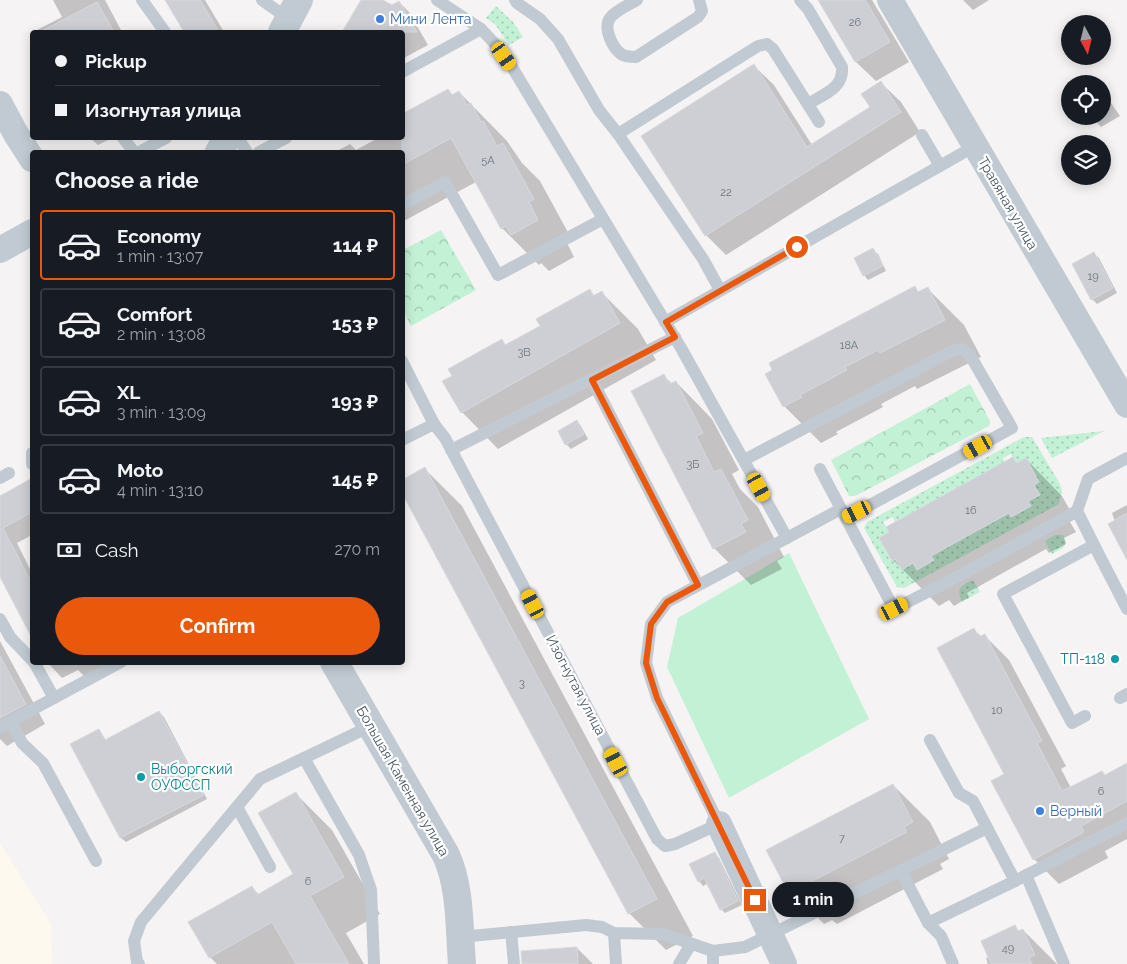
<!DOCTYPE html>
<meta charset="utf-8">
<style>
:root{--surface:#171b24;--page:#242831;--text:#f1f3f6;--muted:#9ea1a6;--line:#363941;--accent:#ea580c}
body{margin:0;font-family:Raleway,sans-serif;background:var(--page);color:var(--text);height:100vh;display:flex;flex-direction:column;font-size:19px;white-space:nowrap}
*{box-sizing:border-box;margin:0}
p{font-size:16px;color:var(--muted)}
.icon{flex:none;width:28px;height:28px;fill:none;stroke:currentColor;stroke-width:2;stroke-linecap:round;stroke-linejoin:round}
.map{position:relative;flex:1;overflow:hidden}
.side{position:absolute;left:30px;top:150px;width:375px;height:515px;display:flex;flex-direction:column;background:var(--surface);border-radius:5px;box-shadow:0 2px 12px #0003}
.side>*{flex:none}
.banner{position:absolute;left:30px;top:30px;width:375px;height:110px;border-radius:5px;box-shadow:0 2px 12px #0003;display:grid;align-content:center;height:110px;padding:0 25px;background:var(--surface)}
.needle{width:32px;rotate:173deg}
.buttons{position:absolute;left:1061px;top:15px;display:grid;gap:10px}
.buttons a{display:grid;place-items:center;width:50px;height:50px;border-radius:50%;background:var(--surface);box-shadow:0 2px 12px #0003;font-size:25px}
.end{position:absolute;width:22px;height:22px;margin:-11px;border:6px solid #ea580c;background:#fff;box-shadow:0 0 0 2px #fff}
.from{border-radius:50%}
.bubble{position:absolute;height:35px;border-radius:18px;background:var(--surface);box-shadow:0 2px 12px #0003;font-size:16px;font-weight:700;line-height:35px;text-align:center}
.car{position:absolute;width:15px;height:30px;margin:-15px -8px;border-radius:6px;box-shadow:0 0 4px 1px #0007;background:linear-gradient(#f5c518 24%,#345 0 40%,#f5c518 0 76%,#345 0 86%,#f5c518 0)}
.banner b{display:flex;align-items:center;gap:18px;height:48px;font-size:19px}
.banner b+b{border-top:1px solid var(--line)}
.banner i{width:12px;height:12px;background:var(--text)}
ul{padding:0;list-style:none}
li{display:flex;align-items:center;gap:15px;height:70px;margin:0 10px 8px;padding:0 15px;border:2px solid var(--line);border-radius:5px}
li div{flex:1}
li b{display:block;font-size:19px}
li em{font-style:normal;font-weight:700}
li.on{border-color:var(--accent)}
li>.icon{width:45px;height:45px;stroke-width:1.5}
h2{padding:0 25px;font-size:22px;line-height:60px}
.pay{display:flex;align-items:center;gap:12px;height:55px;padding:0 25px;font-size:19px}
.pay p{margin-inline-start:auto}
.button{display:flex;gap:10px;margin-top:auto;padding:10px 25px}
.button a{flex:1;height:58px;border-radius:30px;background:var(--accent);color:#fff;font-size:20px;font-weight:700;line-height:58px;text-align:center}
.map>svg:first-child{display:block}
.commercial{fill:#fdf9ef}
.grass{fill:url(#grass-dots);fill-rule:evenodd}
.park{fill:url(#park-crowns)}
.pitch{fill:#c3f1d5}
.shadow{fill:#0003}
.building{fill:#cdcfd5;stroke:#d7d9de}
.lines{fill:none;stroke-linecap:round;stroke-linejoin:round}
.service{stroke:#c1cad2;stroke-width:12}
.minor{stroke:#c1cad2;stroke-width:26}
.tertiary{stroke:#c1cad2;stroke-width:28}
.route{stroke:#ea580c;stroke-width:6}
.shop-dot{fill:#3f7fe0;stroke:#fff;stroke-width:2}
.culture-dot{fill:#0f9aa8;stroke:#fff;stroke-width:2}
.labels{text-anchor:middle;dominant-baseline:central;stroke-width:4.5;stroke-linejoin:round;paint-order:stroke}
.number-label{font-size:11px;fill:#6b747e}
.shop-label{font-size:14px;fill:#366cbe;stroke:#fff;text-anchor:start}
.street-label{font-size:14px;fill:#4a5661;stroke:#fff}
.culture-label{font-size:14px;fill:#0d838f;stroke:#fff;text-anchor:end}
</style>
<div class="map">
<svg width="1127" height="964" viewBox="0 0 1127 964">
<defs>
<pattern id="grass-dots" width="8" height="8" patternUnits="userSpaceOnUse" patternTransform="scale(1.25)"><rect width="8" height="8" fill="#c3f1d5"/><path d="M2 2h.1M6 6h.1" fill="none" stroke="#a0c6b0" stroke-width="1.8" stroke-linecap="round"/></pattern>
<pattern id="park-crowns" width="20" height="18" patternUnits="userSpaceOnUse" patternTransform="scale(1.25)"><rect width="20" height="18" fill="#c3f1d5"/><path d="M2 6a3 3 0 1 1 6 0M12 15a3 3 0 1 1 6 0" fill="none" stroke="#a0c6b0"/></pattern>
</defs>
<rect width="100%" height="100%" fill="#f5f3f3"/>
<path class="commercial" d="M0 843 51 924 52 964H0Z"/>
<g class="grass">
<path d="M496 6 513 22 523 37 509 45 495 24 486 18Z"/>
<path d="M1104 431 1052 458 1041 438Z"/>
<path d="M1024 437H1032L1060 484 1062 491 1059 504 904 588 897 587 864 528 867 522ZM1011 454 1016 463 1026 458 1039 482 1034 485 1040 495 1028 501 1030 507 1012 517 1009 513 931 556 933 560 917 570 913 563 902 569 895 559 891 561 879 538 889 532 883 522 893 517 895 522 1005 462 1003 458Z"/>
<path d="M1055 535H1063L1066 542 1063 548 1052 554 1045 541Z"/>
<path d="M973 580 980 592 962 602C956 588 960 586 973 580Z"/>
</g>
<g class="park">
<path d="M441 230 476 290 411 326 403 310V250Z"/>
<path d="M970 384 990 421 989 426 855 496H849L831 460Z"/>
</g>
<path class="pitch" d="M789 553 869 719 729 798 667 667 678 618Z"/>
<g class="shadow">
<path d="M53 0H105L122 32H33L62 17Z"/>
<path d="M166 0H205L224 32H186Z"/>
<path d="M362 0H381L392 7 399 2 409 12 428 45 402 59V32H343Z"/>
<path d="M820 0H872L909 62 876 81 856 62Z"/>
<path d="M963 0H989L973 10Z"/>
<path d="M754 66 774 85 812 145 871 108 881 83 901 102 920 132 726 255 706 235 643 136Z"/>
<path d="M448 90 453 96 459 92 507 141 522 163 540 181 570 236 565 239 574 257 549 271 541 263 539 265 502 228 476 182 402 222V152H335L350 144 356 150 378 138H402Z"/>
<path d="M1102 90 1120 116 1101 127 1091 116H1102Z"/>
<path d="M90 138H112L98 145Z"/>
<path d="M873 250 878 254 886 271 868 280 864 275Z"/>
<path d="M1094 254 1099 258 1117 293 1097 304 1092 299Z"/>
<path d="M914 287 919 292 927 288 964 325 981 357 917 389 915 386 881 404 883 407 836 432 838 434 821 443 784 406Z"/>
<path d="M589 290 595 296 601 292 638 329 656 360 498 449 462 412 454 376 501 340 507 346 542 326Z"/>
<path d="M664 376 672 384 676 382 712 419 739 470 732 474 740 489 758 507 784 557 777 561 782 569 751 585 714 548Z"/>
<path d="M577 422 581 426 588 439 571 449 566 444Z"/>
<path d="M1013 459 1018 464 1026 459 1062 496 1075 519 1070 522 1076 532 1064 538 1066 544 1049 553 1046 549 967 593 969 597 954 606 949 600 939 606 893 560Z"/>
<path d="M425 469 462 506 693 936 666 950 629 913Z"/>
<path d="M32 480V535L17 543 32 573V635L0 575V497Z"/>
<path d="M1127 505V557L1112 513Z"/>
<path d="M974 630 982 637 985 636 1009 660 1066 766 1061 769 1071 788 1106 776 1127 765V839L1105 851 1108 858 1059 884 1034 859 1006 775Z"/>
<path d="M0 641 45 724 7 746 0 739Z"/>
<path d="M47 662H115L86 678 78 670 62 678Z"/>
<path d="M159 712 164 717 207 799 126 842 121 838 72 745 99 730 106 740Z"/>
<path d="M893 785 930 822 949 859 940 864 943 869 837 924 832 920 824 924 787 887Z"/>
<path d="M295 793 332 830 380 914 346 933 364 964H217L210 957 252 887 259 895 295 875Z"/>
<path d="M715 853 719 858 742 905 725 913 721 909 707 884 703 886 699 881Z"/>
<path d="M1015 927 1020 932 1023 930 1057 964H988L986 958 989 957Z"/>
<path d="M577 948 593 964H540Z"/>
</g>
<g class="building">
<path d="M165 0H200L219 32H184Z"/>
<path d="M361 0H383L392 5 399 1 417 32H342Z"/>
<path d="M818 0H865L890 42 855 62Z"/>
<path d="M97 2 114 32H40Z"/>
<path d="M754 64 807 147 870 107 861 94 881 81 901 112 705 236 641 136Z"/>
<path d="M448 89 452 95 459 91 467 105 471 103 481 122 483 121 497 146 503 143 534 199 529 202 538 220 511 235 506 226 501 229 451 138 402 165V114Z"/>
<path d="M873 248 883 266 863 276 854 258Z"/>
<path d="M1094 252 1113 288 1091 300 1072 264Z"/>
<path d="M915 286 918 292 928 287 945 320 880 353 878 350 845 367 847 370 800 395 802 397 783 407 765 374 772 370 769 363Z"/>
<path d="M590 289 593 296 602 291 620 323 461 413 442 381 452 376 448 369 502 339 505 345 540 326 536 319Z"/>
<path d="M664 374 669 384 676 381 703 433 696 436 714 472 721 469 748 520 741 524 746 532 713 549 631 391Z"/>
<path d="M577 420 584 434 565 445 558 431Z"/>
<path d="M1013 457 1016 463 1026 458 1039 482 1034 485 1040 495 1028 501 1031 506 1011 517 1009 513 931 556 934 560 917 570 913 563 902 570 895 559 892 561 879 538 889 532 886 527Z"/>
<path d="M425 467 657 899 628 914 402 493V480Z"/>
<path d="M32 478V512L3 528 32 584V638L0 577V496Z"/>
<path d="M1127 513V560L1108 524Z"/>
<path d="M974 628 979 637 985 634 1042 741 1037 743 1062 791 1102 771 1105 775 1127 763V801L1081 826 1084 832 1033 860 991 781 1004 774 937 648Z"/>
<path d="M0 656 26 704 0 718Z"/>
<path d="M159 711 204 795 120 838 70 744 99 729 105 740Z"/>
<path d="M893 784 913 822 904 827 907 832 799 888 796 883 786 888 766 850Z"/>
<path d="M296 792 344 877 310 896 349 964H296L272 922 209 958 188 922 252 886 257 895 293 874 258 813Z"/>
<path d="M715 852 738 901 720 910 704 878 698 882 689 864Z"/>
<path d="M1015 925 1018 931 1023 929 1035 955 1029 958 1032 964H991L981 941Z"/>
<path d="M577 947 578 964H522L521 951Z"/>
</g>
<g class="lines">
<g class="service">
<path d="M142 0 165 32"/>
<path d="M262 0 289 19"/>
<path d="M437 0 481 29 497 46 512 67 681 348 787 538"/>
<path d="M515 0 517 3 540 19 558 39 599 110 618 134 703 259 720 290"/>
<path d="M637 0C629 5 616 10 610 18 603 28 612 47 621 54 626 57 631 57 636 57L698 17 702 11 699 0"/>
<path d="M800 0 808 9 842 67C844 88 824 94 808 104"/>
<path d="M402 72 481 29"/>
<path d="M618 134 758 46 767 44 773 49 819 122"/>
<path d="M922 135 940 166"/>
<path d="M123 138 134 152"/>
<path d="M238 138 247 152"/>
<path d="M139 152 166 138"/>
<path d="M259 152 286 138"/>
<path d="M402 205 445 182 498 275 603 219"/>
<path d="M665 322 975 146"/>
<path d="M402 361 434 424 445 438 657 839 665 846 675 844 719 824 657 698 646 663 651 624 667 602 841 509"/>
<path d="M592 380 698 585"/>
<path d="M402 440 434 424"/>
<path d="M451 450 675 337"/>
<path d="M32 453V464"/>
<path d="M744 460 954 350 962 349 970 355 1012 428 846 518"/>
<path d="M820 469 894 609 957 577 1077 511"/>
<path d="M0 478 9 473"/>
<path d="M1094 545 1127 609"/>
<path d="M0 619 10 637 32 660"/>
<path d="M34 662 54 698"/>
<path d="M1120 698 1127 694"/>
<path d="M1085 716 1072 723 1003 594 1094 545 1077 511 1088 479 1127 458"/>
<path d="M11 721 22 743 43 763 96 861"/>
<path d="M0 727 121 662"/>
<path d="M930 740 959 793 973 801 1015 881 1127 823"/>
<path d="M304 758 359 855 371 890 374 964"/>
<path d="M237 807 270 867"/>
<path d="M901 871 928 923 941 936 953 964"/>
<path d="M1026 875 1064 964"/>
<path d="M928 923 1015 881"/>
<path d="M511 932 514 964"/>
<path d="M614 933 616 964"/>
<path d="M460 937 586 925 602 927 614 933 663 934 713 951 745 947 987 828"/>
<path d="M139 964 137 962 134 941 141 922 260 779 371 726"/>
<path d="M679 964 691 944"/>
<path d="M713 964V951"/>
</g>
<g class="minor">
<path d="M890 0 1127 405"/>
<path d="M0 104 16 134 32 159"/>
<path d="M0 250 32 232"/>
<path d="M719 824 784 964"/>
</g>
<g class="tertiary">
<path d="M282 32 299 0"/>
<path d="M219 152 227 138"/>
<path d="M334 662 446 855C461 888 459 928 462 964"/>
</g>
</g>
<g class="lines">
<path class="route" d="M755 900 657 698 646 663 651 624 667 602 698 585 592 380 675 337 666 322 797 247"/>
</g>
<g class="shop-dot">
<circle cx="380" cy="19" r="5"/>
<circle cx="1040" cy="811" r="5"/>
</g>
<g class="culture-dot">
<circle cx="1115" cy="659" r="5"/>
<circle cx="141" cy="777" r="5"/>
</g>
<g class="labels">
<g class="number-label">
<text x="855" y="22">26</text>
<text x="488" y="160">5А</text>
<text x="726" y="192">22</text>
<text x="1093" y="276">19</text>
<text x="849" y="345">18А</text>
<text x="524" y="352">3В</text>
<text x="693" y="464">3Б</text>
<text x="971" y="510">16</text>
<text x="522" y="683">3</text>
<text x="997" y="710">10</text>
<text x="1101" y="791">6</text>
<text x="842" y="838">7</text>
<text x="308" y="881">6</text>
<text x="1008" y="948">49</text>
</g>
<g class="shop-label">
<text x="390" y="19">Мини Лента</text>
<text x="1050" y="811">Верный</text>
</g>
<g class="street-label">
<text transform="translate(1008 203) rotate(60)">Травяная улица</text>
<text transform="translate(576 685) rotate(62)">Изогнутая улица</text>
<text transform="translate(403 781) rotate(60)">Большая Каменная улица</text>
</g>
<g class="culture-label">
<text x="1105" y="659">ТП-118</text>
<text x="151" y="769" text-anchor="start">Выборгский<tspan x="151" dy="16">ОУФССП</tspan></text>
</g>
</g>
</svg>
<div class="buttons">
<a><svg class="needle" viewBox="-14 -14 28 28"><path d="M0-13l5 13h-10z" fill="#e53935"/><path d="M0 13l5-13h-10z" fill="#9ea1a6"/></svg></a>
<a><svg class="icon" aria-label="locate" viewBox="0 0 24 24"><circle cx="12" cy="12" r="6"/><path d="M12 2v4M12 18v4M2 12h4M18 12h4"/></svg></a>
<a><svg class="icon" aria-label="layers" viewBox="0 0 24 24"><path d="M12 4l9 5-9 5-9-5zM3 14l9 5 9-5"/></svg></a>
</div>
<i class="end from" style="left:797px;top:247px"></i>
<i class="end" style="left:755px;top:900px"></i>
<div class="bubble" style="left:772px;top:882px;width:82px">1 min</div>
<i class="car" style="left:504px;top:56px;rotate:145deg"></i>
<i class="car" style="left:978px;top:447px;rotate:241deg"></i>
<i class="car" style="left:759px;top:487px;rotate:151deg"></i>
<i class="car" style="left:857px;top:512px;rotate:244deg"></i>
<i class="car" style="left:533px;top:604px;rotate:332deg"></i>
<i class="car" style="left:894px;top:609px;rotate:63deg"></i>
<i class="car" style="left:616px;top:762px;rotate:332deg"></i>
<div class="banner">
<b><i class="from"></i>Pickup</b>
<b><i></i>Изогнутая улица</b>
</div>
<section class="side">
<h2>Choose a ride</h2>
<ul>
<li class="on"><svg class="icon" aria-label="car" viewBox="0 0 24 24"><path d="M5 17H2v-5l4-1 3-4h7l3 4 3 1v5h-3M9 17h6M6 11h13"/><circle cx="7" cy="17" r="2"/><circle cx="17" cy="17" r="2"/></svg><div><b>Economy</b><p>1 min · 13:07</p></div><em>114 ₽</em></li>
<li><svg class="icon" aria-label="car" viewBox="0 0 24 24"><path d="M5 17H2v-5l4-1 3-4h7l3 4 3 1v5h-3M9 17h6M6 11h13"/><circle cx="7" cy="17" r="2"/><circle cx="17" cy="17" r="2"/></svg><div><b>Comfort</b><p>2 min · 13:08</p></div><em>153 ₽</em></li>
<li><svg class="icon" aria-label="car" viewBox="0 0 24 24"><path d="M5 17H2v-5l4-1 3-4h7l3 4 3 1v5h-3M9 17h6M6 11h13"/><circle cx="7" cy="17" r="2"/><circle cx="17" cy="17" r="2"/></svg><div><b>XL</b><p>3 min · 13:09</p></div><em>193 ₽</em></li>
<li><svg class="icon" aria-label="car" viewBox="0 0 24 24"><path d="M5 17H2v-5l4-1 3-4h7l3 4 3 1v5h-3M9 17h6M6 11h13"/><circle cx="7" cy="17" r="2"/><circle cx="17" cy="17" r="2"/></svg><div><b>Moto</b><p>4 min · 13:10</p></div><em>145 ₽</em></li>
</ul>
<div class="pay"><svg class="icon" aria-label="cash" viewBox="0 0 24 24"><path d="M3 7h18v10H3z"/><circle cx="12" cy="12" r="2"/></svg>Cash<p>270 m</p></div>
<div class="button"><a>Confirm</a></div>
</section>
</div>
